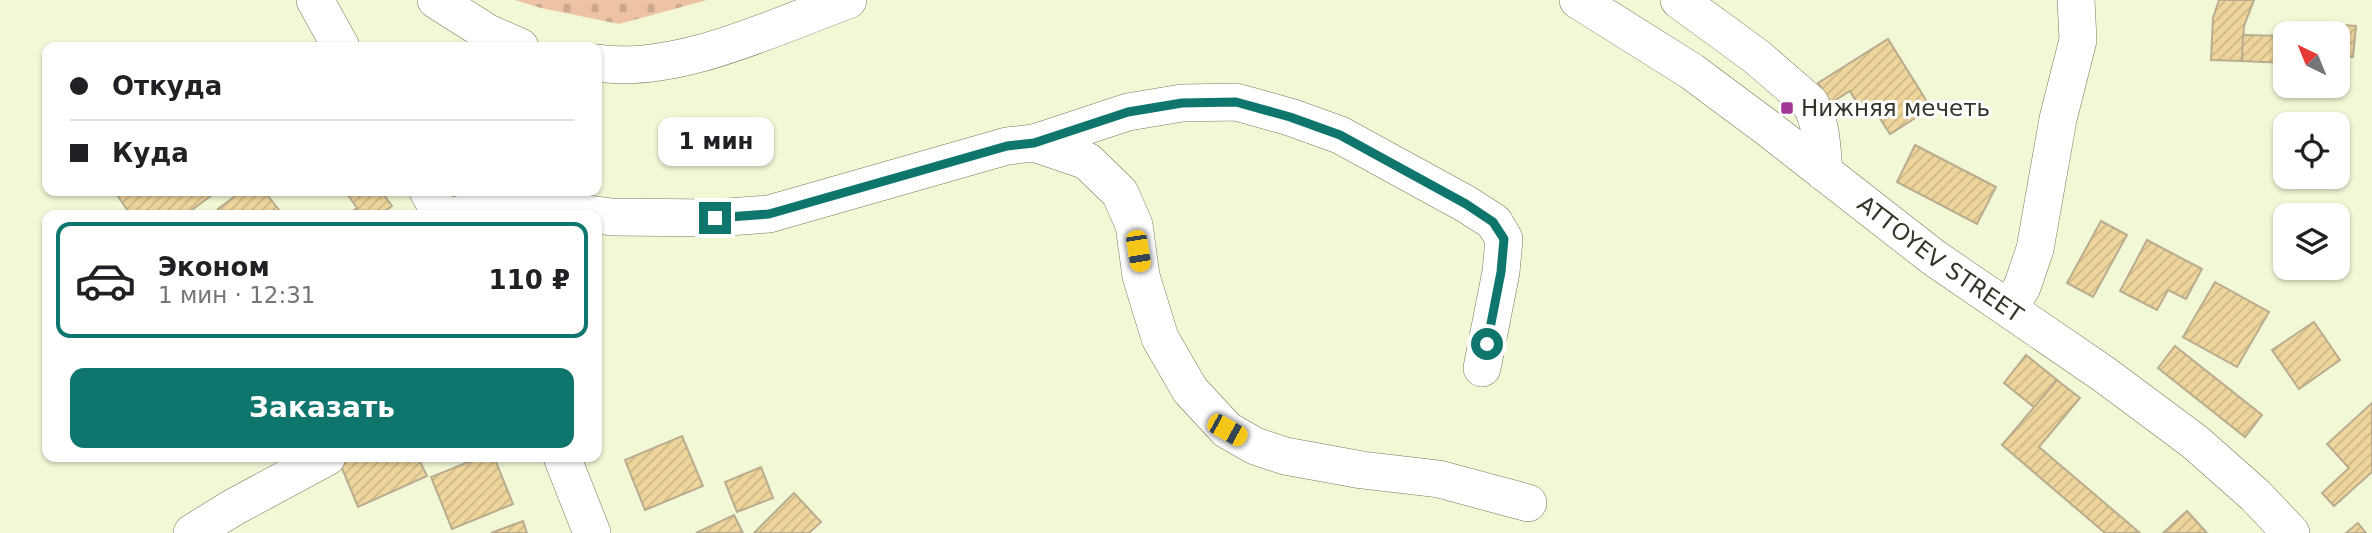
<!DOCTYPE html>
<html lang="ru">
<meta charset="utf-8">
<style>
:root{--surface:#fff;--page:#f6f6f6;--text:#202124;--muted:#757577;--line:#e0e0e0;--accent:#0f766e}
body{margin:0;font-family:"DejaVu Sans",sans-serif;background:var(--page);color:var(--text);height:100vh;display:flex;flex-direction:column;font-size:26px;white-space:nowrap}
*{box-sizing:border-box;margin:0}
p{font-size:23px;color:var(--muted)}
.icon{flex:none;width:38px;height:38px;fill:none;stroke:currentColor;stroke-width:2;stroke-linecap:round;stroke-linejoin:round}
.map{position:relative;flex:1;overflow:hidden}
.side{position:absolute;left:42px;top:210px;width:560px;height:252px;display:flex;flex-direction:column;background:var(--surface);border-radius:14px;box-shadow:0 2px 5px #0004}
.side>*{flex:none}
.banner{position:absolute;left:42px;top:42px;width:560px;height:154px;border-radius:14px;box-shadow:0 2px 5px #0004;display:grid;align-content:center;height:154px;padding:0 28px;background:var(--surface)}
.needle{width:46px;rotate:317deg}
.controls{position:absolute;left:2273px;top:21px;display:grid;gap:14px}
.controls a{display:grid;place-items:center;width:77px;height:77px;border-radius:14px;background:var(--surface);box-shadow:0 2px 5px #0004;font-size:35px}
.end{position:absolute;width:32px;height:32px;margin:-16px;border:9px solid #0f766e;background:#fff;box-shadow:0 0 0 4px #fff}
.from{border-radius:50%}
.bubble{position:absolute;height:49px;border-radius:14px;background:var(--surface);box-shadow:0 2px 5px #0004;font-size:23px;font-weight:700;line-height:49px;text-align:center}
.car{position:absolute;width:21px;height:42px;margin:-21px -10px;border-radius:9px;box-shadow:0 0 5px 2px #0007;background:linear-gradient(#f5c518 24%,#345 0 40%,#f5c518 0 76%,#345 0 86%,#f5c518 0)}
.banner b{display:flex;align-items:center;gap:24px;height:66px;font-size:26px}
.banner b+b{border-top:2px solid var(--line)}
.banner i{width:18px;height:18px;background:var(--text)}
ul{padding:12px 0 0;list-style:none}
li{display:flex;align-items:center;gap:21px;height:116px;margin:0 14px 10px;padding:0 14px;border:4px solid transparent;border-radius:14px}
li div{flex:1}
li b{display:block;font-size:26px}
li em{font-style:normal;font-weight:700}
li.active{border-color:var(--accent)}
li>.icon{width:63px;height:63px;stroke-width:1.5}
.button{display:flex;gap:14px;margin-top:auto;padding:14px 28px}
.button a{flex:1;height:80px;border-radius:14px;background:var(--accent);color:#fff;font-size:28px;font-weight:700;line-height:80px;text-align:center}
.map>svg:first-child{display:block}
.cemetery{fill:url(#cemetery-stones)}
.building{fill:url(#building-hatch);stroke:#baac8e;stroke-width:2}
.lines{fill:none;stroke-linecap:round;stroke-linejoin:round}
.minor-casing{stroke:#767a5d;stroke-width:38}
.minor{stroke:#fff;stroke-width:37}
.route{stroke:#0f766e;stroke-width:9}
.poi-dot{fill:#a43897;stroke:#fff;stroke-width:2.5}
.labels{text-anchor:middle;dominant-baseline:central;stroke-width:6;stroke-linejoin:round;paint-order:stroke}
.poi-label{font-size:23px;fill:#343629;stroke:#fff;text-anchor:start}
.street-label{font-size:23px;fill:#343629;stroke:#fff}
</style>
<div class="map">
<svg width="2372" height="533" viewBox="0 0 2372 533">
<defs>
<pattern id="cemetery-stones" width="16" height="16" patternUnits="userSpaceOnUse" patternTransform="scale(1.75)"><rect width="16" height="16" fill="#edc3a4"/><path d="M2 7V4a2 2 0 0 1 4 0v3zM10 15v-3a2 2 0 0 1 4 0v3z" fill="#cca88d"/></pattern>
<pattern id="building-hatch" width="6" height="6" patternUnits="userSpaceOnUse" patternTransform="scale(1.75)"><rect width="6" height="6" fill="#eed59c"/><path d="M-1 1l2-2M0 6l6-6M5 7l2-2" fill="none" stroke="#cdb786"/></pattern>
</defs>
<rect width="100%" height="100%" fill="#f2f8d6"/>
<path class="cemetery" d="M515 0H707L619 24 541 8Z"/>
<g class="building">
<path d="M2219 0H2254L2244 26 2242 61 2211 60 2213 18Z"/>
<path d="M2299 22 2356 26 2353 57 2338 56V33H2298Z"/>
<path d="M2243 35 2286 36V63L2242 61Z"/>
<path d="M1888 39 1931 108 1890 134 1874 109 1864 115 1850 91 1831 103 1818 83Z"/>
<path d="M1915 145 1996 187 1977 224 1897 182Z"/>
<path d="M123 191H209L212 195 185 215H131L117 195Z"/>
<path d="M242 191H264L283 215H223L218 209Z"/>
<path d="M345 191H381L392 206 379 215H347L357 208Z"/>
<path d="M2101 221 2127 235 2093 297 2067 283Z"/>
<path d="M2147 240 2202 269 2186 299 2168 290 2157 310 2120 291Z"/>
<path d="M2215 282 2269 312 2237 367 2183 337Z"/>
<path d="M2314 322 2340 360 2299 389 2272 350Z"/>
<path d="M2175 346 2262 415 2245 437 2158 368Z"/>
<path d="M2026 355 2057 380 2035 408 2004 383Z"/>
<path d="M2057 380 2080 398 2039 447 2140 533H2105L2002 445Z"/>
<path d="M2372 403V472L2334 506 2322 493 2349 468 2327 444Z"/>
<path d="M682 436 703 486 645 510 625 460Z"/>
<path d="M349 457H418L427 476 358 507 339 461Z"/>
<path d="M481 457H494L513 504 452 529 431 477Z"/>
<path d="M761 467 773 498 737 512 725 482Z"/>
<path d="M794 493 821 522 809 533H754Z"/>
<path d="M2187 511 2207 533H2163Z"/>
<path d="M734 515 743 533H696Z"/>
<path d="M523 521 527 533H491Z"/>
<path d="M2358 523 2366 533H2346Z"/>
</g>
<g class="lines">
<defs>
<g id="minor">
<path d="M315 0 341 47"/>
<path d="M436 0 488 33 520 47"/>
<path id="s1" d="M1578 0 1691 71 1769 129 1933 257 2105 375 2195 442 2256 496 2291 533"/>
<path d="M1679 0 1757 57 1810 103C1822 124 1822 149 1824 172"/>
<path d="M597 63C676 75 774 27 848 0"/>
<path d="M1034 143 1128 112 1182 103 1236 102 1290 117 1340 135 1466 204 1494 222 1504 239 1501 272 1482 368"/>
<path d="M428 191 441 215"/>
<path d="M458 215 486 207 524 206 612 217 714 218 769 214 1007 146 1034 143 1087 161 1120 193 1134 225 1141 276 1160 338 1190 390 1227 430 1255 446 1285 456 1362 470 1439 479 1528 503"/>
<path d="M2009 308 2022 287 2035 249 2058 119 2078 40 2076 0"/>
<path d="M562 457 592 533"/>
<path d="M192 533 234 507 327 457"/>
</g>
</defs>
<use href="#minor" class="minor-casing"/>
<use href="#minor" class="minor"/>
</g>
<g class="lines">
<path class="route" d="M715 218 769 214 1007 146 1034 143 1128 112 1182 103 1236 102 1290 117 1340 135 1466 204 1493 222 1504 239 1501 272 1487 344"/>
</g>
<rect class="poi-dot" x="1780" y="101" width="14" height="14" rx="3.5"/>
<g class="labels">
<g class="poi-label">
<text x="1801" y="108">Нижняя мечеть</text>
</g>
<g class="street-label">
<text stroke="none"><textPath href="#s1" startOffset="446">ATTOYEV STREET</textPath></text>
</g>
</g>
</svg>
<div class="controls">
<a><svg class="needle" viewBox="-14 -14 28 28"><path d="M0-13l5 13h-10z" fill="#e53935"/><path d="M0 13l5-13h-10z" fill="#757577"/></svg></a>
<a><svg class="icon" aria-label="locate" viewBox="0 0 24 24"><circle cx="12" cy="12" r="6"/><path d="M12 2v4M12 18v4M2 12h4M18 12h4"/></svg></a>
<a><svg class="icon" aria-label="layers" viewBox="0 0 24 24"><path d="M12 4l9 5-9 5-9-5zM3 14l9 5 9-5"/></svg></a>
</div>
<i class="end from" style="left:1487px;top:344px"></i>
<i class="end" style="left:715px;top:218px"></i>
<div class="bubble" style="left:658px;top:117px;width:116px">1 мин</div>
<i class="car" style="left:1138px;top:251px;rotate:171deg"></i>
<i class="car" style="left:1227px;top:430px;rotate:119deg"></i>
<div class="banner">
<b><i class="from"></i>Откуда</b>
<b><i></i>Куда</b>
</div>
<section class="side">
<ul>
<li class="active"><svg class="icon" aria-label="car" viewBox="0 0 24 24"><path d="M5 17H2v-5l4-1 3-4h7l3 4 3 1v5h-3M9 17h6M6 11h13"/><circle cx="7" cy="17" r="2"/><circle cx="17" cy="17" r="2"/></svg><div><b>Эконом</b><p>1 мин · 12:31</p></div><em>110 ₽</em></li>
</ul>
<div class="button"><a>Заказать</a></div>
</section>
</div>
